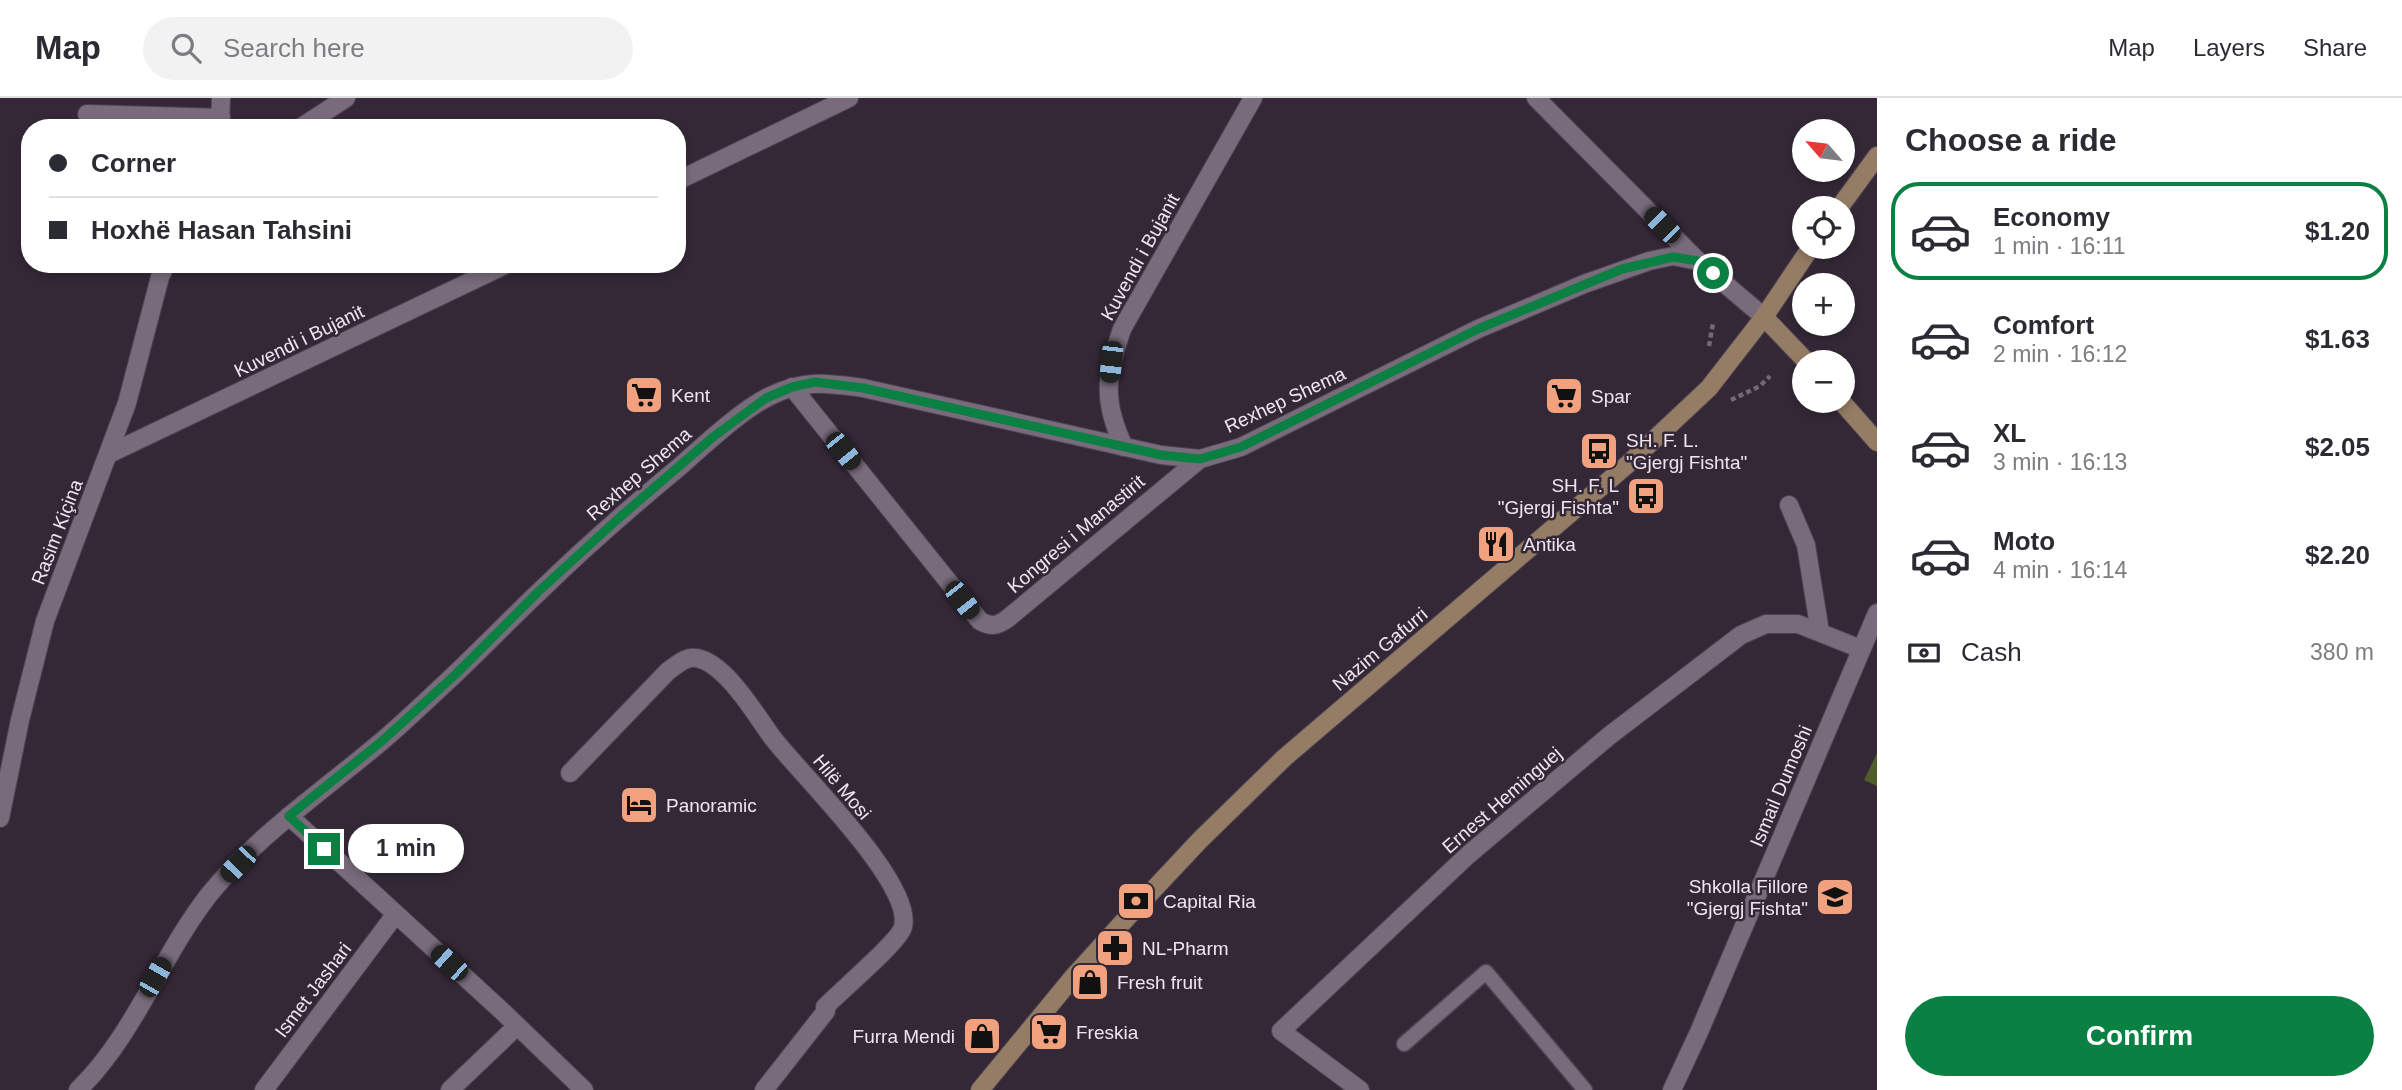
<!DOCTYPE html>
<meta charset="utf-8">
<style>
:root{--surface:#fff;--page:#f2f2f3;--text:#2b2b33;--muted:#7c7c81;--line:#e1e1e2;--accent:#0b8043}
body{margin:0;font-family:Helvetica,sans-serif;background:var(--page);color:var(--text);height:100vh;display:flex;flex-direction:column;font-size:26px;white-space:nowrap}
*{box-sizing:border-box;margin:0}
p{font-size:23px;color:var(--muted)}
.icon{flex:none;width:38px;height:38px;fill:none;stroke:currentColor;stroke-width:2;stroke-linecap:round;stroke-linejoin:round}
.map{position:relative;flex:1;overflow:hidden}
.sheet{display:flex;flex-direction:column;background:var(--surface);width:525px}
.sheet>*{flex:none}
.top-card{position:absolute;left:21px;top:21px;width:665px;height:154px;border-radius:28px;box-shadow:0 4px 10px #0003;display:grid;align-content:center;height:154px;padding:0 28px;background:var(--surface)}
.needle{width:46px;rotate:298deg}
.fabs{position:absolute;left:1792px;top:21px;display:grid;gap:14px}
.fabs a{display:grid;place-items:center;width:63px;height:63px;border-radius:50%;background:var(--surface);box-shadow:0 4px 10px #0003;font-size:35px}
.end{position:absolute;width:32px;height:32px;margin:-16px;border:9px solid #0b8043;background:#fff;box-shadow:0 0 0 4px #fff}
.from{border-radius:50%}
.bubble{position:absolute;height:49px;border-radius:24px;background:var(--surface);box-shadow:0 4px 10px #0003;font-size:23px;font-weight:800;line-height:49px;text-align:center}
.car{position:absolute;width:21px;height:42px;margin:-21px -10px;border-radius:9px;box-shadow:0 0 5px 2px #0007;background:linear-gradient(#222 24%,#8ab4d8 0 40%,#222 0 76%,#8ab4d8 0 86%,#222 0)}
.top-card b{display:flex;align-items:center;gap:24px;height:66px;font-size:26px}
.top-card b+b{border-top:2px solid var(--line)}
.top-card i{width:18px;height:18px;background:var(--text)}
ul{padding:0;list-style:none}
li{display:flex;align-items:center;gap:21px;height:98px;margin:0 14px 10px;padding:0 14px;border:4px solid transparent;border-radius:28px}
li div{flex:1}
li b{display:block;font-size:26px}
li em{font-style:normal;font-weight:800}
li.on{border-color:var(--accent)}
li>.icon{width:63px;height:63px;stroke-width:1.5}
h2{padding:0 28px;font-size:32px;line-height:84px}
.pay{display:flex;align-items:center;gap:18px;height:77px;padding:0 28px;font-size:26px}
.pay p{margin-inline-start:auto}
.cta{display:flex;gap:14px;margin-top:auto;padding:14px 28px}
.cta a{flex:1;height:80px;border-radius:42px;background:var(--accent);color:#fff;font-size:28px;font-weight:800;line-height:80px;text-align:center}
header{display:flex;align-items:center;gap:42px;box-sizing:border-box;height:98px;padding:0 35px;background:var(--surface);border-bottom:2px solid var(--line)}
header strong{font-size:33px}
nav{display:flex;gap:38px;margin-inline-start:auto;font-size:24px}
.search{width:490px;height:63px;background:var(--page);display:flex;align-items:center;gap:18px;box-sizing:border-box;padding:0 24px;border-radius:38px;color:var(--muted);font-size:26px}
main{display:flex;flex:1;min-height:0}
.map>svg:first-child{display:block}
.green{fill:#515c2b}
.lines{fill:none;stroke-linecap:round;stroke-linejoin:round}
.lane-casing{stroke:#4e4451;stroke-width:17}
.street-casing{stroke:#4e4451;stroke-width:20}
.secondary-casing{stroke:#4e4451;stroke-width:20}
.path{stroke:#736976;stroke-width:4.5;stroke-dasharray:5 3.5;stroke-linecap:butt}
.lane{stroke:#786b7c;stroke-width:14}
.street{stroke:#786b7c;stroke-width:18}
.secondary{stroke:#957d65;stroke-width:18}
.route{stroke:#0b8043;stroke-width:9}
.labels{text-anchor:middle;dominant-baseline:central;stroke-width:5;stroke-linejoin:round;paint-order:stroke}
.street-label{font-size:19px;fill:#ede5f0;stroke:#342837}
.poi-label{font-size:19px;fill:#ede5f0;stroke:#342837;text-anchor:start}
</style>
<header>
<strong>Map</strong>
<div class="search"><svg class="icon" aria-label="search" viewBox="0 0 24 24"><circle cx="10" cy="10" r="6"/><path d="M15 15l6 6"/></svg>Search here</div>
<nav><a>Map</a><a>Layers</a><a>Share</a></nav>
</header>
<main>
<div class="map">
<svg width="1877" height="992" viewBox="0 0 1877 992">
<rect width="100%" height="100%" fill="#342837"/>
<path class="green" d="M1877 655V688L1864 682Z"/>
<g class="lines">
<defs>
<path id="lane" d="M1404 946 1486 874 1585 992"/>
<g id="street">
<path d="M1536 0 1698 163 1764 219"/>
<path d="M87 16 221 20"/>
<path d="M220 30 221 0"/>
<path d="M300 30 346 0"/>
<path d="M677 83 849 0"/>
<path d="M792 289 980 523C991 529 997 528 1007 521L1200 361"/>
<path d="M1124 349C1102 302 1106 279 1122 231L1253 0"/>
<path d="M109 356 507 166"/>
<path d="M1789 407 1806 447 1820 534"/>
<path d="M570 675 668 573C676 568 685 558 696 560 725 564 756 617 772 639 800 676 914 785 903 829 899 844 839 894 825 909L826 913 764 992"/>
<path d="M289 718 503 914 584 992"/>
<path d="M0 720 20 622 45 523 127 305 160 179 166 166"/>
<path d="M78 992C133 939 161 859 208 798 257 737 323 693 382 643 402 626 420 609 439 591 473 560 506 525 540 493 584 450 631 409 678 370 703 348 739 314 768 299 803 281 826 285 863 290L1161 357 1200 361 1241 349 1478 231 1584 186 1649 163 1673 158 1698 163"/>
<path d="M264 992 395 817"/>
<path d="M450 992 517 928"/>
<path d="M1360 992 1281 933 1468 757 1609 638 1741 537 1766 526H1798L1861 551"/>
<path d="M1672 992 1699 934 1877 515"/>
</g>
<g id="secondary">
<path d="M1839 110 1877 58"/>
<path d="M1764 219 1807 264"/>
<path d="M1841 303 1877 344"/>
<path d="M980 992 1074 878 1124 823 1200 742 1284 660 1628 366 1709 290 1764 219 1811 149"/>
</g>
</defs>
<use href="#lane" class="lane-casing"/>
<use href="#street" class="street-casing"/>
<use href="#secondary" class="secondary-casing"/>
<g class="path">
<path d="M1802 224 1804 209"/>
<path d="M1709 248 1713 225"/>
<path d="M1731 302 1760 288 1770 278"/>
</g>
<use href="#lane" class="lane"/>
<use href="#street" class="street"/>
<use href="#secondary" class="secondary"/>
</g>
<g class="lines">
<path class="route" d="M324 751 289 718 382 643 456 576 539 493 620 419 713 339 766 300 792 289 815 284 863 290 1161 357 1200 361 1241 349 1478 231 1622 171 1673 159 1698 163 1713 175"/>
</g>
<defs>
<symbol id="supermarket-square" viewBox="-11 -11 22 22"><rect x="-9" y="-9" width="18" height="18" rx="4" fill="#f2a17e" stroke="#342837"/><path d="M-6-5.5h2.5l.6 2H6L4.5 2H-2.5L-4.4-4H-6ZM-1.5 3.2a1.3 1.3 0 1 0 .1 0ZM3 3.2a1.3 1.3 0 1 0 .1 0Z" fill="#111"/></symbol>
<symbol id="bus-square" viewBox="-11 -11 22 22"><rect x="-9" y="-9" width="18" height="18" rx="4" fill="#f2a17e" stroke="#342837"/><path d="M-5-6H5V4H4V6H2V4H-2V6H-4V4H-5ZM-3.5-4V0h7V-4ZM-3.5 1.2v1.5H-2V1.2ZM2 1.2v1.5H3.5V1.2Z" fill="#111"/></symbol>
<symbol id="restaurant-square" viewBox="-11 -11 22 22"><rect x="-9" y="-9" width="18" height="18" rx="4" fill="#f2a17e" stroke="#342837"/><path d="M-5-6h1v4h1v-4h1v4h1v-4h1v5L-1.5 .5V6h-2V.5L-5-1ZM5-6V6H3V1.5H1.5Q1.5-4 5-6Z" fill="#111"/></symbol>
<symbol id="hotel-square" viewBox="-11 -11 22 22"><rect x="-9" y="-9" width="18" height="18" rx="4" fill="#f2a17e" stroke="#342837"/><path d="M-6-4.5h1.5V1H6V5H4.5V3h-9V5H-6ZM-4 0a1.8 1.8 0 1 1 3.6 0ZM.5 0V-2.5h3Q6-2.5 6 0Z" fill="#111"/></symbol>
<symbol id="school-square" viewBox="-11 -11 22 22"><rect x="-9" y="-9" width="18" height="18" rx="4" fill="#f2a17e" stroke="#342837"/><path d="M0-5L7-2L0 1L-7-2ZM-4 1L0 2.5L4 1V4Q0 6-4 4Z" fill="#111"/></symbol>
<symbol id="bank-square" viewBox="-11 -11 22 22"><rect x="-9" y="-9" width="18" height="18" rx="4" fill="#f2a17e" stroke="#342837"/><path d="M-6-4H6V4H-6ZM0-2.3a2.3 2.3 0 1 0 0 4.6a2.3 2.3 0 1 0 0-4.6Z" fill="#111"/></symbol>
<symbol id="pharmacy-square" viewBox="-11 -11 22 22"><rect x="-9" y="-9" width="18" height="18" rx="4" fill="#f2a17e" stroke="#342837"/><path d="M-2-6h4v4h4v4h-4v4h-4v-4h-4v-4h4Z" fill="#111"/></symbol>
<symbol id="shop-square" viewBox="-11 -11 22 22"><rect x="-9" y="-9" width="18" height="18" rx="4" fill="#f2a17e" stroke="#342837"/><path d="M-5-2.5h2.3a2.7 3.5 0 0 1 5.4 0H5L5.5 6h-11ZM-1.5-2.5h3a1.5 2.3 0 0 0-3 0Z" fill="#111"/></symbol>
</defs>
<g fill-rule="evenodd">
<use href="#supermarket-square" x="622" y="275" width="44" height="44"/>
<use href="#supermarket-square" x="1542" y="276" width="44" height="44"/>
<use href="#bus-square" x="1577" y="331" width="44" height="44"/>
<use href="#bus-square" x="1624" y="376" width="44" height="44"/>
<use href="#restaurant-square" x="1474" y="424" width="44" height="44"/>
<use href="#hotel-square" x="617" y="685" width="44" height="44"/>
<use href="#school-square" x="1813" y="777" width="44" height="44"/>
<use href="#bank-square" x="1114" y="781" width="44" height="44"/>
<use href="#pharmacy-square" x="1093" y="828" width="44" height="44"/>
<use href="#shop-square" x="1068" y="862" width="44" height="44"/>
<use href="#supermarket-square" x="1027" y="912" width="44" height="44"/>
<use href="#shop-square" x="960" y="916" width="44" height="44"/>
</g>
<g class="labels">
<g class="street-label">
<text transform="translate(1140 159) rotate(-61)">Kuvendi i Bujanit</text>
<text transform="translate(299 243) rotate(-26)">Kuvendi i Bujanit</text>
<text transform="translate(1285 302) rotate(-25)">Rexhep Shema</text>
<text transform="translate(639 376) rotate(-41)">Rexhep Shema</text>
<text transform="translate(57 434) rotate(-69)">Rasim Kiçina</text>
<text transform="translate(1076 436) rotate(-40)">Kongresi i Manastirit</text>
<text transform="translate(1380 551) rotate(-40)">Nazim Gafurri</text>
<text transform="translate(1781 688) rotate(-67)">Ismail Dumoshi</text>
<text transform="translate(842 689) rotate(50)">Hilë Mosi</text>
<text transform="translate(1502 702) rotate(-41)">Ernest Heminguej</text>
<text transform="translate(313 892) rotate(-53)">Ismet Jashari</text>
</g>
<g class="poi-label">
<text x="671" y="297">Kent</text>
<text x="1591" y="298">Spar</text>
<text x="1626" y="342">SH. F. L.<tspan x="1626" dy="22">"Gjergj Fishta"</tspan></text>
<text x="1619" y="387" text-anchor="end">SH. F. L<tspan x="1619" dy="22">"Gjergj Fishta"</tspan></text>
<text x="1523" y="446">Antika</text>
<text x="666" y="707">Panoramic</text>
<text x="1808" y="788" text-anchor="end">Shkolla Fillore<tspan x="1808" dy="22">"Gjergj Fishta"</tspan></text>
<text x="1163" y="803">Capital Ria</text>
<text x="1142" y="850">NL-Pharm</text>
<text x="1117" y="884">Fresh fruit</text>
<text x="1076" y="934">Freskia</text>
<text x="955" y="938" text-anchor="end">Furra Mendi</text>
</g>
</g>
</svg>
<div class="fabs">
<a><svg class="needle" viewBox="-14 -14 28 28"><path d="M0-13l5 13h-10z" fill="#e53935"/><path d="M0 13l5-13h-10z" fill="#7c7c81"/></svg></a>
<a><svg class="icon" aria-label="locate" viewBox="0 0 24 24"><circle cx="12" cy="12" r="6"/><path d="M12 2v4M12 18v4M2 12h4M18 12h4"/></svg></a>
<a>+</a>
<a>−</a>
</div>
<i class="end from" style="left:1713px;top:175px"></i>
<i class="end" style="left:324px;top:751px"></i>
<div class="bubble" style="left:348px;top:726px;width:116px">1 min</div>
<i class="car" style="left:1662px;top:127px;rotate:315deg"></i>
<i class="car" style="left:1111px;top:264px;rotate:186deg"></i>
<i class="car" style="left:843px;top:353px;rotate:141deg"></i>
<i class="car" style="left:962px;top:502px;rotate:142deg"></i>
<i class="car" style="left:238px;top:766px;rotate:224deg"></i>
<i class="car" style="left:449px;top:865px;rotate:312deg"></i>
<i class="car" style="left:155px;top:879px;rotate:30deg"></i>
<div class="top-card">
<b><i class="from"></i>Corner</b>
<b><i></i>Hoxhë Hasan Tahsini</b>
</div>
</div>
<section class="sheet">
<h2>Choose a ride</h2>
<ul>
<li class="on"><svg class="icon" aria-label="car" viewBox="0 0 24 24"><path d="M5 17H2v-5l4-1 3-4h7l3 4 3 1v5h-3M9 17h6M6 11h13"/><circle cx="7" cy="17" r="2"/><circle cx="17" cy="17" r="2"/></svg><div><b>Economy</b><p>1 min · 16:11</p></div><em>$1.20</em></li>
<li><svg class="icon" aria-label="car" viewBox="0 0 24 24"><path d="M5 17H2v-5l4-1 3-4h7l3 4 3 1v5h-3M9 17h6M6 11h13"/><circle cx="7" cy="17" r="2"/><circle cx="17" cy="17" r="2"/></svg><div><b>Comfort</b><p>2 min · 16:12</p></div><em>$1.63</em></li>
<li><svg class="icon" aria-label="car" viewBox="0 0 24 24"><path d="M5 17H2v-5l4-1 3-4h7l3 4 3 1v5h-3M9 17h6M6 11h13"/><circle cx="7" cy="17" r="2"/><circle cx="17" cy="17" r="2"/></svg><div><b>XL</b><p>3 min · 16:13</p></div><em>$2.05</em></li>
<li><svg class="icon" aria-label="car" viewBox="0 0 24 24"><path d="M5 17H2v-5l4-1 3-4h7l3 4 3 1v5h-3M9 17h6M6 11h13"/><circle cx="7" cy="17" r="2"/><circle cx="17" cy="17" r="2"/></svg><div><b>Moto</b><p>4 min · 16:14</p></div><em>$2.20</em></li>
</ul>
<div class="pay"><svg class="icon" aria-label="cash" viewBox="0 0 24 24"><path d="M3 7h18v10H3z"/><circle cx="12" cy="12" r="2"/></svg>Cash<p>380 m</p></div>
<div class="cta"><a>Confirm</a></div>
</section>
</main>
